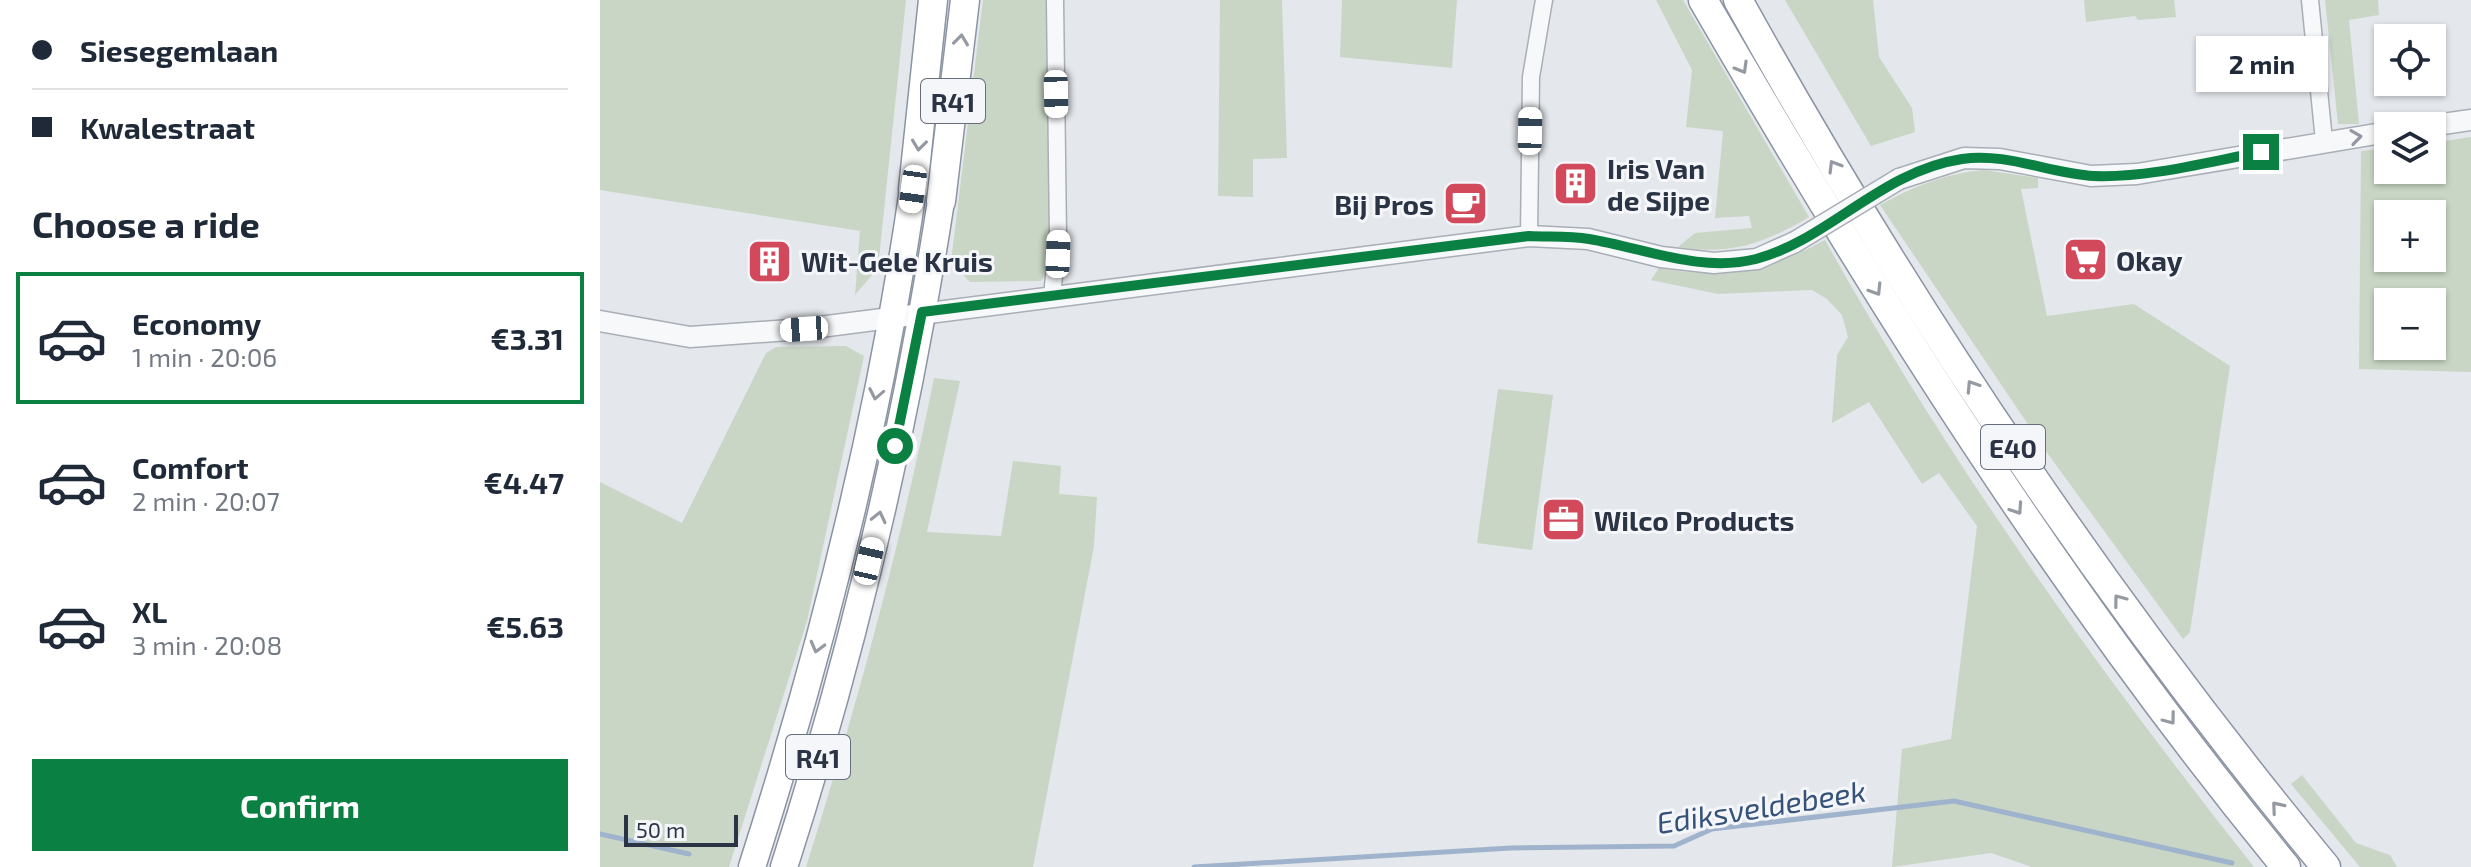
<!DOCTYPE html>
<meta charset="utf-8">
<style>
:root{--surface:#fff;--page:#f2f2f3;--text:#1f2937;--muted:#747a83;--line:#e0e1e3;--accent:#0b8043}
body{margin:0;font-family:"Exo 2",sans-serif;background:var(--page);color:var(--text);height:100vh;display:flex;flex-direction:column;font-size:30px;white-space:nowrap}
*{box-sizing:border-box;margin:0}
p{font-size:26px;color:var(--muted)}
.icon{flex:none;width:44px;height:44px;fill:none;stroke:currentColor;stroke-width:2;stroke-linecap:round;stroke-linejoin:round}
.map{position:relative;flex:1;overflow:hidden}
.side{display:flex;flex-direction:column;background:var(--surface);width:600px}
.side>*{flex:none}
.banner{display:grid;align-content:center;height:176px;padding:0 32px;background:var(--surface)}
.buttons{position:absolute;left:1774px;top:24px;display:grid;gap:16px}
.buttons a{display:grid;place-items:center;width:72px;height:72px;border-radius:0px;background:var(--surface);box-shadow:0 2px 6px #0004;font-size:40px}
.scale{position:absolute;left:24px;bottom:20px;width:114px;box-sizing:border-box;padding-left:8px;border:4px solid #2b3445;border-top:0;font-size:22px;line-height:28px;white-space:nowrap;color:#2b3445;-webkit-text-stroke:6px #f4f6f9;paint-order:stroke}
.end{position:absolute;width:36px;height:36px;margin:-18px;border:10px solid #0b8043;background:#fff;box-shadow:0 0 0 4px #fff}
.from{border-radius:50%}
.bubble{position:absolute;height:56px;border-radius:0px;background:var(--surface);box-shadow:0 2px 6px #0004;font-size:26px;font-weight:700;line-height:56px;text-align:center}
.car{position:absolute;width:24px;height:48px;margin:-24px -12px;border-radius:10px;box-shadow:0 0 6px 2px #0007;background:linear-gradient(#fff 24%,#345 0 40%,#fff 0 76%,#345 0 86%,#fff 0)}
.banner b{display:flex;align-items:center;gap:28px;height:76px;font-size:30px}
.banner b+b{border-top:2px solid var(--line)}
.banner i{width:20px;height:20px;background:var(--text)}
ul{padding:0;list-style:none}
li{display:flex;align-items:center;gap:24px;height:132px;margin:0 16px 12px;padding:0 16px;border:4px solid transparent;border-radius:0px}
li div{flex:1}
li b{display:block;font-size:30px}
li em{font-style:normal;font-weight:700}
li.on{border-color:var(--accent)}
li>.icon{width:72px;height:72px;stroke-width:1.5}
h2{padding:0 32px;font-size:36px;line-height:96px}
.action{display:flex;gap:16px;margin-top:auto;padding:16px 32px}
.action a{flex:1;height:92px;border-radius:0px;background:var(--accent);color:#fff;font-size:32px;font-weight:700;line-height:92px;text-align:center}
main{display:flex;flex:1;min-height:0}
.map>svg:first-child{display:block}
.green{fill:#c9d6c5;fill-rule:evenodd}
.lines{fill:none;stroke-linecap:round;stroke-linejoin:round}
.stream{stroke:#9fb4cc;stroke-width:5}
.minor-casing{stroke:#a9aeb7;stroke-width:19}
.tertiary-casing{stroke:#a9aeb7;stroke-width:23}
.trunk-casing{stroke:#8b94a3;stroke-width:29}
.motorway-casing{stroke:#8b94a3;stroke-width:31}
.minor{stroke:#f7f8fa;stroke-width:16}
.tertiary{stroke:#f7f8fa;stroke-width:20}
.trunk{stroke:#fff;stroke-width:26}
.motorway{stroke:#fff;stroke-width:28}
.tertiary-bridge-casing{stroke:#a9aeb7;stroke-width:23;stroke-linecap:butt}
.tertiary-bridge{stroke:#f7f8fa;stroke-width:20}
.oneway{stroke:#959aa2}
.oneway2{stroke:#9196a0}
.route{stroke:#0b8043;stroke-width:10}
.labels{text-anchor:middle;dominant-baseline:central;stroke-width:6;stroke-linejoin:round;paint-order:stroke}
.shield{fill:#f4f6f9;stroke:#676e7b;stroke-width:2}
.shield-label{font-size:26px;font-weight:bold;fill:#2b3445}
.poi-label{font-size:28px;font-weight:bold;fill:#2b3445;stroke:#f4f6f9;text-anchor:start}
.water-label{font-size:30px;font-style:italic;fill:#34527a;stroke:#f4f6f9}
</style>
<main>
<section class="side">
<div class="banner">
<b><i class="from"></i>Siesegemlaan</b>
<b><i></i>Kwalestraat</b>
</div>
<h2>Choose a ride</h2>
<ul>
<li class="on"><svg class="icon" aria-label="car" viewBox="0 0 24 24"><path d="M5 17H2v-5l4-1 3-4h7l3 4 3 1v5h-3M9 17h6M6 11h13"/><circle cx="7" cy="17" r="2"/><circle cx="17" cy="17" r="2"/></svg><div><b>Economy</b><p>1 min · 20:06</p></div><em>€3.31</em></li>
<li><svg class="icon" aria-label="car" viewBox="0 0 24 24"><path d="M5 17H2v-5l4-1 3-4h7l3 4 3 1v5h-3M9 17h6M6 11h13"/><circle cx="7" cy="17" r="2"/><circle cx="17" cy="17" r="2"/></svg><div><b>Comfort</b><p>2 min · 20:07</p></div><em>€4.47</em></li>
<li><svg class="icon" aria-label="car" viewBox="0 0 24 24"><path d="M5 17H2v-5l4-1 3-4h7l3 4 3 1v5h-3M9 17h6M6 11h13"/><circle cx="7" cy="17" r="2"/><circle cx="17" cy="17" r="2"/></svg><div><b>XL</b><p>3 min · 20:08</p></div><em>€5.63</em></li>
</ul>
<div class="action"><a>Confirm</a></div>
</section>
<div class="map">
<svg width="1871" height="867" viewBox="0 0 1871 867">
<rect width="100%" height="100%" fill="#e4e7ec"/>
<g class="green">
<path d="M0 0H306L278 268 255 295 260 231 0 190Z"/>
<path d="M383 0H448L453 264 441 281 370 282 351 262Z"/>
<path d="M620 0H682L687 158 653 159V197L618 196Z"/>
<path d="M742 0H857L852 68 740 57Z"/>
<path d="M1056 0H1083L1209 217C1166 243 1128 256 1078 247L1095 233 1152 228 1149 216 1115 218 1123 131 1086 127 1092 70Z"/>
<path d="M1185 0H1273L1279 57 1312 108 1315 132 1271 146Z"/>
<path d="M1484 0H1574L1576 17 1538 20 1535 16 1486 22Z"/>
<path d="M1725 0H1778L1779 15 1749 20 1759 124H1738Z"/>
<path d="M1871 137V372L1759 369 1761 151 1788 148V170H1832V143ZM1788 214H1832V258H1788ZM1788 302H1832V346H1788Z"/>
<path d="M1384 170 1438 178V188L1421 189 1447 316 1534 304 1630 366 1590 632 1583 639 1448 454 1280 205C1315 186 1344 174 1384 170Z"/>
<path d="M1225 240C1348 461 1497 669 1654 867H1432L1391 853 1292 867 1302 749 1351 739 1377 526 1339 473 1322 484 1269 402 1232 423 1237 355 1248 337 1242 315 1227 299 1212 290 1118 294 1051 280 1059 268C1121 279 1170 270 1225 240Z"/>
<path d="M246 346 264 356 207 621 129 867H0V482L82 523 166 353 176 347Z"/>
<path d="M334 378 360 381 327 532 401 536 413 461 461 466 459 494 497 497 494 546 433 867H206C257 706 301 543 334 378Z"/>
<path d="M898 389 953 395 932 550 877 543Z"/>
<path d="M1702 775 1756 843 1790 855 1797 867H1760L1691 784Z"/>
</g>
<g class="lines">
<g class="stream">
<path d="M0 834 89 854"/>
<path d="M594 867 911 848 1074 846 1112 829 1354 801 1632 863"/>
</g>
<defs>
<g id="minor">
<path d="M1710 0 1724 141"/>
<path d="M929 236 931 77 944 0"/>
<path d="M452 296 458 237 455 0"/>
</g>
<g id="tertiary">
<path d="M1829 126 1871 120"/>
<path d="M1299 179 1364 158 1400 159 1491 176 1537 174 1788 132"/>
<path d="M0 321 90 337 204 329 929 236 988 239 1061 257 1114 263 1157 259 1195 242"/>
</g>
<g id="trunk">
<path d="M152 867C223 646 280 419 313 189"/>
<path d="M184 867C254 650 306 426 341 201"/>
</g>
<g id="motorway">
<path d="M1103 0C1278 302 1464 597 1686 867"/>
<path d="M1138 0C1308 306 1504 598 1726 867"/>
<path d="M313 189 333 0"/>
<path d="M341 201 365 0"/>
</g>
</defs>
<use href="#minor" class="minor-casing"/>
<use href="#tertiary" class="tertiary-casing"/>
<use href="#trunk" class="trunk-casing"/>
<use href="#motorway" class="motorway-casing"/>
<use href="#minor" class="minor"/>
<use href="#tertiary" class="tertiary"/>
<use href="#trunk" class="trunk"/>
<use href="#motorway" class="motorway"/>
<defs>
<path id="tertiary-bridge" d="M1195 242 1299 179"/>
</defs>
<use href="#tertiary-bridge" class="tertiary-bridge-casing"/>
<use href="#tertiary-bridge" class="tertiary-bridge"/>
</g>
<defs><path id="oneway-chevron" d="M-2-3.5L2.5 0L-2 3.5" fill="none" stroke-width="1.6" stroke-linecap="round" stroke-linejoin="round" transform="scale(2)"/></defs>
<g class="oneway">
<use href="#oneway-chevron" transform="translate(361 40) rotate(-83)"/>
<use href="#oneway-chevron" transform="translate(1142 68) rotate(60)"/>
<use href="#oneway-chevron" transform="translate(319 145) rotate(97)"/>
<use href="#oneway-chevron" transform="translate(1234 166) rotate(-121)"/>
<use href="#oneway-chevron" transform="translate(1276 290) rotate(58)"/>
<use href="#oneway-chevron" transform="translate(1372 386) rotate(-123)"/>
<use href="#oneway-chevron" transform="translate(276 394) rotate(101)"/>
<use href="#oneway-chevron" transform="translate(1417 509) rotate(56)"/>
<use href="#oneway-chevron" transform="translate(279 517) rotate(-77)"/>
<use href="#oneway-chevron" transform="translate(1519 600) rotate(-127)"/>
<use href="#oneway-chevron" transform="translate(217 647) rotate(105)"/>
<use href="#oneway-chevron" transform="translate(1570 719) rotate(53)"/>
<use href="#oneway-chevron" transform="translate(1677 807) rotate(-130)"/>
</g>
<use class="oneway2" href="#oneway-chevron" transform="translate(1756 137) rotate(-8)"/>
<g class="lines">
<path class="route" d="M295 446 322 312 929 236C949 237 970 236 989 239 1044 248 1100 273 1156 259 1228 240 1281 171 1362 159 1407 152 1450 174 1494 176 1549 178 1607 162 1661 152"/>
</g>
<defs>
<symbol id="building-square" viewBox="-11 -11 22 22"><rect x="-9" y="-9" width="18" height="18" rx="4" fill="#d1495b" stroke="#f4f6f9"/><path d="M-4-6H4V6H1V3H-1V6H-4ZM-2.5-4.3h1.7v1.8h-1.7ZM.8-4.3h1.7v1.8H.8ZM-2.5-1h1.7V.8h-1.7ZM.8-1h1.7V.8H.8Z" fill="#fff"/></symbol>
<symbol id="cafe-square" viewBox="-11 -11 22 22"><rect x="-9" y="-9" width="18" height="18" rx="4" fill="#d1495b" stroke="#f4f6f9"/><path d="M-5.5-4.5H6V0H3Q3 3.5 0 3.5H-2.5Q-5.5 3.5-5.5 0ZM3-3.2v2h1.7v-2ZM-6 4.5H4V6H-6Z" fill="#fff"/></symbol>
<symbol id="supermarket-square" viewBox="-11 -11 22 22"><rect x="-9" y="-9" width="18" height="18" rx="4" fill="#d1495b" stroke="#f4f6f9"/><path d="M-6-5.5h2.5l.6 2H6L4.5 2H-2.5L-4.4-4H-6ZM-1.5 3.2a1.3 1.3 0 1 0 .1 0ZM3 3.2a1.3 1.3 0 1 0 .1 0Z" fill="#fff"/></symbol>
<symbol id="office-square" viewBox="-11 -11 22 22"><rect x="-9" y="-9" width="18" height="18" rx="4" fill="#d1495b" stroke="#f4f6f9"/><path d="M-6-3h4V-5.5h4V-3h4V5H-6ZM-1-4.5V-3h2v-1.5ZM-6 0V1H6V0Z" fill="#fff"/></symbol>
</defs>
<g fill-rule="evenodd">
<use href="#building-square" x="950" y="158" width="51" height="51"/>
<use href="#cafe-square" x="840" y="178" width="51" height="51"/>
<use href="#supermarket-square" x="1460" y="234" width="51" height="51"/>
<use href="#building-square" x="144" y="236" width="51" height="51"/>
<use href="#office-square" x="938" y="494" width="51" height="51"/>
</g>
<g class="labels">
<g class="shield">
<rect x="321" y="79" width="64" height="44" rx="6"/>
<rect x="1381" y="425" width="64" height="44" rx="6"/>
<rect x="186" y="735" width="64" height="44" rx="6"/>
</g>
<g class="shield-label">
<text x="353" y="101">R41</text>
<text x="1413" y="447">E40</text>
<text x="218" y="757">R41</text>
</g>
<g class="poi-label">
<text x="1007" y="168">Iris Van<tspan x="1007" dy="32">de Sijpe</tspan></text>
<text x="834" y="204" text-anchor="end">Bij Pros</text>
<text x="1516" y="260">Okay</text>
<text x="201" y="261">Wit-Gele Kruis</text>
<text x="994" y="520">Wilco Products</text>
</g>
<g class="water-label">
<text transform="translate(1161 806) rotate(-9)">Ediksveldebeek</text>
</g>
</g>
</svg>
<div class="buttons">
<a><svg class="icon" aria-label="locate" viewBox="0 0 24 24"><circle cx="12" cy="12" r="6"/><path d="M12 2v4M12 18v4M2 12h4M18 12h4"/></svg></a>
<a><svg class="icon" aria-label="layers" viewBox="0 0 24 24"><path d="M12 4l9 5-9 5-9-5zM3 14l9 5 9-5"/></svg></a>
<a>+</a>
<a>−</a>
</div>
<div class="scale">50 m</div>
<i class="end from" style="left:295px;top:446px"></i>
<i class="end" style="left:1661px;top:152px"></i>
<div class="bubble" style="left:1596px;top:36px;width:132px">2 min</div>
<i class="car" style="left:456px;top:94px;rotate:179deg"></i>
<i class="car" style="left:930px;top:131px;rotate:1deg"></i>
<i class="car" style="left:313px;top:189px;rotate:188deg"></i>
<i class="car" style="left:458px;top:254px;rotate:2deg"></i>
<i class="car" style="left:204px;top:329px;rotate:266deg"></i>
<i class="car" style="left:269px;top:561px;rotate:13deg"></i>
</div>
</main>
